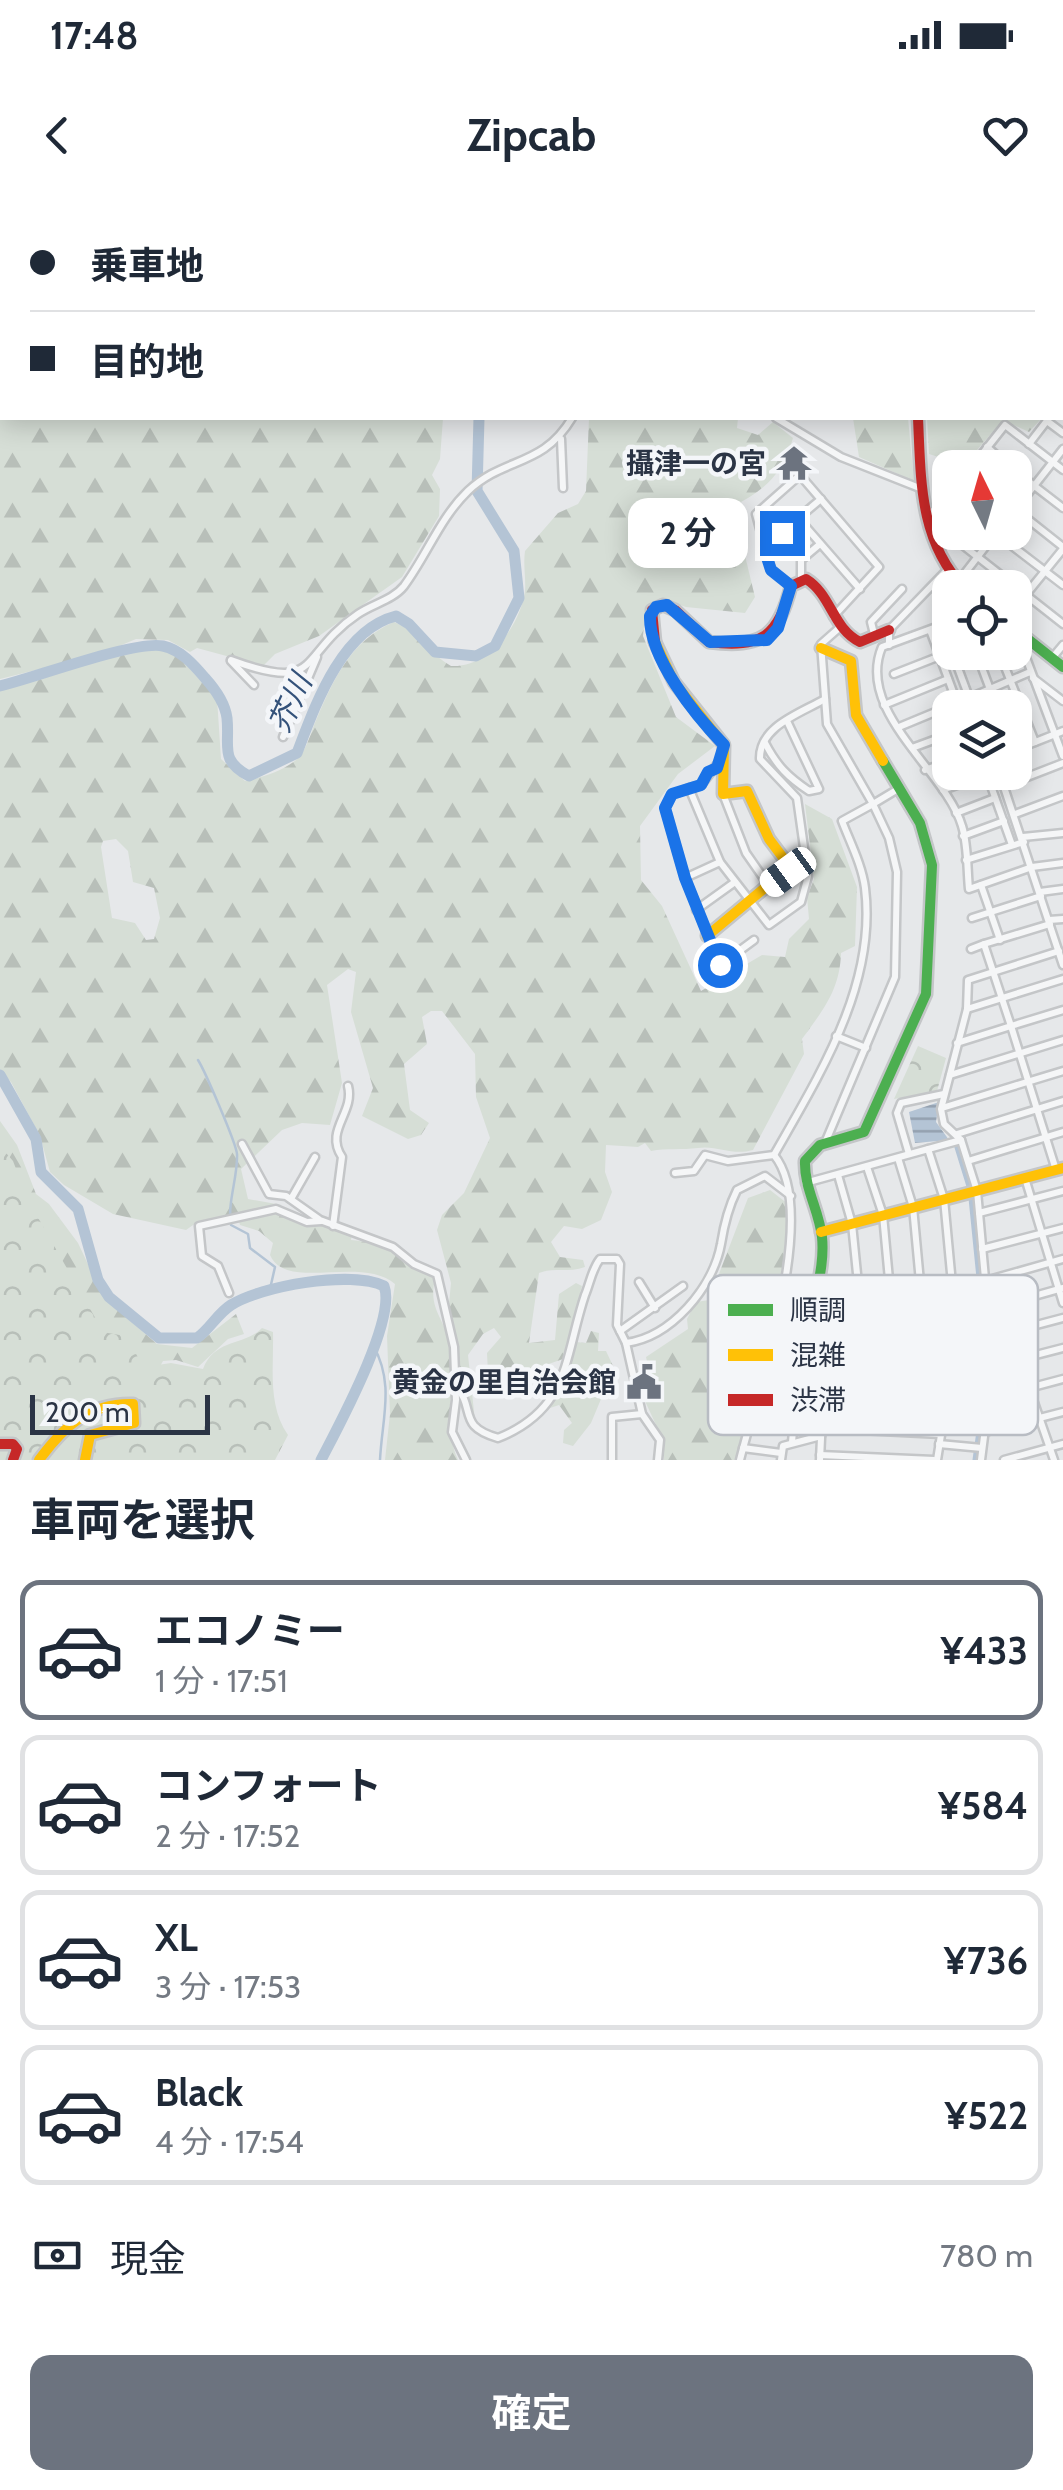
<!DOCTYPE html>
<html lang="ja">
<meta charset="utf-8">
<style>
:root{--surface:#fff;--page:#f6f6f7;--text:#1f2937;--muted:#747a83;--line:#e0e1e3;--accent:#6c737f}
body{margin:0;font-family:Cabin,"Noto Sans JP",sans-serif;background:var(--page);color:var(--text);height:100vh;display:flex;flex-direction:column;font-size:38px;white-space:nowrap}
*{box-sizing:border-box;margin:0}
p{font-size:32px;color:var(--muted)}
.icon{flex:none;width:55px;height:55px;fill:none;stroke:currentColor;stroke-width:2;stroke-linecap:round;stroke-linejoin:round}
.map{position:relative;height:1260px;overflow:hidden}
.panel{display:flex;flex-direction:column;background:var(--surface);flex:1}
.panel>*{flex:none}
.hud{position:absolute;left:0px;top:0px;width:1065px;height:220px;box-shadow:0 5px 25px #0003;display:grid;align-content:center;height:220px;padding:0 30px;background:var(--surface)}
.needle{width:65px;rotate:355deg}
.controls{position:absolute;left:932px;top:250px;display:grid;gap:20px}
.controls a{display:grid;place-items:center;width:100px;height:100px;border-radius:20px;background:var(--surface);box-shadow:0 5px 25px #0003;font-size:50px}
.scale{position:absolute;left:30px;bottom:25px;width:180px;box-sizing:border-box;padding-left:10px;border:5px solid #2b3445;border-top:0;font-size:28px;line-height:35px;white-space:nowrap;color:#2b3445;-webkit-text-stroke:8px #f4f6f9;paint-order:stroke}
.end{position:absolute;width:45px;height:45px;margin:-22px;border:12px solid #1a73e8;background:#fff;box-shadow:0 0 0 5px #fff}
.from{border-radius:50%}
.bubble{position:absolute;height:70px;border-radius:20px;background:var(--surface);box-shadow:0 5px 25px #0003;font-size:32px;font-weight:700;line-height:70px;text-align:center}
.car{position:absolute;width:30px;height:60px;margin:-30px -15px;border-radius:12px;box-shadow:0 0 8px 2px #0007;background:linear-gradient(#fff 24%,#345 0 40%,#fff 0 76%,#345 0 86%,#fff 0)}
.hud b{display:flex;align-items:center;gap:35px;height:95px;font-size:38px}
.hud b+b{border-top:2px solid var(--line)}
.hud i{width:25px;height:25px;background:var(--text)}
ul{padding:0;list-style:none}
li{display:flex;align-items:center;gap:30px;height:140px;margin:0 20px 15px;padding:0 10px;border:5px solid var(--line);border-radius:20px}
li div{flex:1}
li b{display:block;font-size:38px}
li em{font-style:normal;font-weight:700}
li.on{border-color:var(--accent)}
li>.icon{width:90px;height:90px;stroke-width:1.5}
h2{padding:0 30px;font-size:45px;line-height:120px}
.pay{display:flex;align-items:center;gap:25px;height:110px;padding:0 30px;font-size:38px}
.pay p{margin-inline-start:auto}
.cta{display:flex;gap:20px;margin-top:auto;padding:20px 30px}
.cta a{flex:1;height:115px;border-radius:20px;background:var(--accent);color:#fff;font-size:40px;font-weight:700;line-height:115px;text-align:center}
.status{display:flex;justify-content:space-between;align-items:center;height:70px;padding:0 50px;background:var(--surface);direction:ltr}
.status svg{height:28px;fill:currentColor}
header{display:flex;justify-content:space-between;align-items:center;height:130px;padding:0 30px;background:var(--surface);font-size:45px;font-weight:700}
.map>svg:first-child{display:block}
.forest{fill:url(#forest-firs);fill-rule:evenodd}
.park{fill:url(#park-crowns)}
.water{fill:url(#water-rules)}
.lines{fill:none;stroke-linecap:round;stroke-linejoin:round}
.stream{stroke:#b4c4d5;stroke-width:2.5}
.river{stroke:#b4c4d5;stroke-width:11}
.street-casing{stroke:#c4c6c8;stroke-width:11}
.fast-casing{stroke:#c4c6c8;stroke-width:15}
.slow-casing{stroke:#c4c6c8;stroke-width:15}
.jam-casing{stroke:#c4c6c8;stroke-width:15}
.street{stroke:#f5f6f7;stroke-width:6}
.fast{stroke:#4caf50;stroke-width:10}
.slow{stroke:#ffc107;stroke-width:10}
.jam{stroke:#c62828;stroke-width:10}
.route{stroke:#1a73e8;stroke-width:12}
.labels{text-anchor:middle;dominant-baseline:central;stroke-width:9;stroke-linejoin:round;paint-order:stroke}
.poi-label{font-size:28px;font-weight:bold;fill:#2b3445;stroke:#f4f6f9;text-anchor:end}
.water-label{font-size:30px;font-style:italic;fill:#34527a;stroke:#f4f6f9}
.key{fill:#f4f6f9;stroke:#b8bcc3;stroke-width:2.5}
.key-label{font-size:28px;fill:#2b3445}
</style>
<div class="status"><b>17:48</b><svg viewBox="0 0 49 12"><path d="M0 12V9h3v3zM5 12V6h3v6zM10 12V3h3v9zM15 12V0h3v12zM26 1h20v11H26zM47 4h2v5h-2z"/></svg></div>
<header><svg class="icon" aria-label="back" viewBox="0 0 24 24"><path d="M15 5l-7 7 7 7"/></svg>Zipcab<svg class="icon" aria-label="heart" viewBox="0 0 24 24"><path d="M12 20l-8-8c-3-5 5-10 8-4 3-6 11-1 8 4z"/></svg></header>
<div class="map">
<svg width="1063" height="1260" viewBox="0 0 1063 1260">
<defs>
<pattern id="forest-firs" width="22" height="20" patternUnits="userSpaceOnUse" patternTransform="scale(2.5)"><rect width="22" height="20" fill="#d6ded6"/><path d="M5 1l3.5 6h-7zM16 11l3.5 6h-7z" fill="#b8bfb9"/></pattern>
<pattern id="park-crowns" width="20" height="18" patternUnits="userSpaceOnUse" patternTransform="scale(2.5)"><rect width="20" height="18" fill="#d6ded6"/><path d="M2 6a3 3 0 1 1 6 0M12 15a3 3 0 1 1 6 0" fill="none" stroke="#b8bfb9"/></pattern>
<pattern id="water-rules" width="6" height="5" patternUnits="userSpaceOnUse" patternTransform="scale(2.5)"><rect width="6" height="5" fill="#b4c4d5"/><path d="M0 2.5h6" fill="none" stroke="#93a0af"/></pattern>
</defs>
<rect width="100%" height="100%" fill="#e6e8ea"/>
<g class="forest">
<path d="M0 0H307L2 2V218H443L440 259 432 275 440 289 439 316 402 377 319 436 275 454 263 466 197 448 190 452 168 440 136 439 100 454 0 479Z"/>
<path d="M589 218H738L737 228 758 235 773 222 793 238C783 273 766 290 733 306L755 397 745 413 686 407 663 399 646 407 643 436 676 517 715 546 678 574 640 626 641 680 662 706 701 791 762 755 785 757 789 739 809 719 807 697 814 679 805 604 832 619 857 687 855 746 841 753C840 790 823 810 802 839L804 854 753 950C732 956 717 945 698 948 682 950 667 948 651 951L645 943 638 947 606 945 605 972 612 992 601 1020 582 1029 564 1026 551 1042 560 1057 583 1060 585 1067C569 1073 554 1067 539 1073L529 1143 555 1140 559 1094 576 1083 582 1086 563 1159 520 1174 505 1194 489 1193 487 1153 501 1137 494 1128 483 1134 468 1155 475 1221 459 1183 458 1142 448 1114 451 1083 437 1030 442 1015 464 993 490 938 476 897 475 854 442 811H431L422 817 427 844 404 864 410 910 429 923 421 935 408 939 362 916 373 888 351 812 356 772 348 769 327 785 342 883 330 925 302 923 282 930 241 969 248 999 282 1005 196 1023 186 1030 113 1014 64 985 50 972 40 936 11 882 0 871V489L130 452 157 449 175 453 217 498 221 559 245 581C260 578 283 571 296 560 305 553 310 536 314 525 332 483 349 441 394 422 416 430 430 454 451 466 489 468 520 426 525 391 526 378 523 365 525 351L558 313 578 304 586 291ZM116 639 128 651 133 682 154 688 160 718 154 739 146 740 135 723 112 718 101 647 103 641Z"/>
<path d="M853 218H908L914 281 859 257Z"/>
<path d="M927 218H1042L1029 232 1003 220 964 265 929 254Z"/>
<path d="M0 921 17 945 36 994 49 1004 78 1043 104 1098 157 1144 192 1148 236 1114 244 1134 228 1139 198 1167 176 1160 163 1161 157 1172 0 1236Z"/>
<path d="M770 990 788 1004C786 1091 757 1175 737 1260H664L662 1238 639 1188 652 1183 646 1157 688 1129 687 1119 696 1102 709 1100 748 998Z"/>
<path d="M268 1012 352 1032 351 1040C381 1042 408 1059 436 1076 426 1110 446 1117 451 1150 456 1189 442 1224 458 1260H385L390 1214 387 1136 395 1084C361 1055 286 1092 270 1055L273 1043 259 1031 240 1025 239 1021Z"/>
<path d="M591 1131 599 1133 598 1151H606L614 1168 591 1223 573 1246 563 1243 564 1230 572 1223 559 1205 544 1210 566 1187 576 1142 586 1143Z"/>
</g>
<g class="park">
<path d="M918 846 946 858 937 891 894 899Z"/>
<path d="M0 946 13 961 28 1000 97 1121 108 1133 125 1136 144 1167 171 1163 203 1169C215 1138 245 1146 262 1128L273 1132C274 1166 267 1205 288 1235L275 1260H0Z"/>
</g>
<path class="water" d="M939 902 936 922 949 940 915 943 909 912Z"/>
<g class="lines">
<g class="stream">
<path d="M198 860C205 871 236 943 237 954 238 977 227 1003 231 1025L248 1034 250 1048 275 1067 270 1089"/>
<path d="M373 1145C395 1184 382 1218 380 1260"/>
</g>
<g class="river">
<path d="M852 2 859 0"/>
<path d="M0 486C34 478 135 440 163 446 181 450 194 465 205 478 215 489 225 503 227 518 230 547 219 560 249 576L297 553C315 506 341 430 396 416L409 424 435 452 476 456 495 446 519 398 514 351 477 291 479 218"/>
<path d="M0 875 36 939 41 972 78 1009 98 1080 109 1097 159 1138H197C210 1129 217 1114 231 1105 261 1086 351 1070 384 1086 397 1119 338 1227 321 1260"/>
<path d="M960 947 972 986"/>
<path d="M974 998 986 1118"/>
<path d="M978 1260 983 1224"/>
</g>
<defs>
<g id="street">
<path d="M482 0 484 2"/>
<path d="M533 0 534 2"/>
<path d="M781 0V2"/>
<path d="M1007 0V2"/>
<path d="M585 2 586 0"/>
<path d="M1062 200H1063"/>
<path d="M776 218 841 257 922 289"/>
<path d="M1047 221 1063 233"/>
<path d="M561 239 563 288"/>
<path d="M1029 244 1049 218"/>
<path d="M987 247 1011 268"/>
<path d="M971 268 1005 225 1063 270"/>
<path d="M1015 271 1063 308"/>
<path d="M950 294 927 317 1063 424"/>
<path d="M1015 309 1063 347"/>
<path d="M1015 310 1063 249"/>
<path d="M799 319 860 389"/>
<path d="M994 332 1063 385"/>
<path d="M764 347 821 299"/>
<path d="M801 380V360L820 344"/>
<path d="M958 382 996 333"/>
<path d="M791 386 771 370 756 314 800 275 879 367 833 417"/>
<path d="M1015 408 1063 349"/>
<path d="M950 422 882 447C855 512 946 571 962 626 968 645 967 669 969 689L1032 667 1063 663"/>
<path d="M942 425 950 447"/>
<path d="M838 429 821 444 827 524 873 604 898 589"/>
<path d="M930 430 959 508"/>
<path d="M1016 431 1063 556"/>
<path d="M875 438 871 422 902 389"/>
<path d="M889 445V430L946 371"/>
<path d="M952 452 973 508"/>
<path d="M976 452 997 508"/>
<path d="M999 452 1035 542"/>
<path d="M1053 457 1063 445"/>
<path d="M231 460C323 494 297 455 358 414 372 404 393 400 404 386 427 355 440 318 468 291 505 256 542 268 572 218"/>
<path d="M231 461 254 485"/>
<path d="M894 474 940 456"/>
<path d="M1033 478 1063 501"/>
<path d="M969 498 1030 472"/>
<path d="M884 505 948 479"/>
<path d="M899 527 957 503"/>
<path d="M283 537 317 457"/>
<path d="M765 543C777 566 788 577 809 591L819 589 787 521"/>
<path d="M912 548 950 534"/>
<path d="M1015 550 1063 531"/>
<path d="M722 558 701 585 689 588 720 662 769 725 801 702 808 676 797 598 760 559C759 526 801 513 825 499"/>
<path d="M925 570 950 561"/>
<path d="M986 572 1012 645"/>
<path d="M999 572 1063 765"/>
<path d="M1004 586 1063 563"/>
<path d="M689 588 672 595 665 608 685 678 720 765 708 775"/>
<path d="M943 590 987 574"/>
<path d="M723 594 746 653 769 686"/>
<path d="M956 613 995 598"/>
<path d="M1015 614 1063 596"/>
<path d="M963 636 1004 621"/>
<path d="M1023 637 1063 633"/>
<path d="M966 660 1024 642"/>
<path d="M685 678 720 662"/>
<path d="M981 685 1000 740"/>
<path d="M1040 692 1063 689"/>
<path d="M696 710 735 682"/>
<path d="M972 718 1041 696"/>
<path d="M1049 720 1063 719"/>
<path d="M984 744 1050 724"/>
<path d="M720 765 754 740"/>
<path d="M967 809 1063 779"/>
<path d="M836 836 866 848"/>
<path d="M957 843 1011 826 984 744 971 749"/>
<path d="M950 875 1063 840"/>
<path d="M942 908 1063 871"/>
<path d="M957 934 1063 901"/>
<path d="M242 944 269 994 286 996 320 1020 393 1047 414 1064 437 1074 454 1147 456 1200 452 1232 466 1260"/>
<path d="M928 949 944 999 959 1158"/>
<path d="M909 954 897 913 901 903 944 894"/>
<path d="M774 955C820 874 877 784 865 688 862 665 850 642 842 621L873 604 889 638 897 672 895 777 825 943"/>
<path d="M898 958 913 1007 927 1157"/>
<path d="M968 961 1063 932"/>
<path d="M867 967 883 1015 896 1155"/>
<path d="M1056 970 1011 826 1063 810"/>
<path d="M675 973 694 971 705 955 728 961 774 955C821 1012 757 1191 740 1260"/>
<path d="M838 975 852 1024 865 1153"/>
<path d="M1025 978 1063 1103"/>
<path d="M805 983 961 940"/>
<path d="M291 999 315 957"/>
<path d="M979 1013 1063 991"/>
<path d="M333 1026 342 957C324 930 355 913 348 886"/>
<path d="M982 1049 1063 1028"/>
<path d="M639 1082 655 1108"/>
<path d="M229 1093 218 1066 202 1056 199 1026 276 1009 307 1022 321 1021"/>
<path d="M816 1094 985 1081 1063 1059"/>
<path d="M827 1094 832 1152"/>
<path d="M988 1109 1063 1088"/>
<path d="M620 1131 683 1086"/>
<path d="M991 1137 1063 1118"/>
<path d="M626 1143 642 1214 660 1240 658 1260"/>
<path d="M767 1150 793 1155 832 1152 993 1159"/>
<path d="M993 1166 1063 1148"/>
<path d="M759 1179 823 1188"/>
<path d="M455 1185C477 1209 456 1226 498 1238 570 1209 564 1158 585 1095 590 1083 592 1069 600 1059H617L620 1064 617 1125 626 1143C671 1137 713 1088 721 1044 724 1025 728 1008 737 990L765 976 791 996"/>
<path d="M1029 1188 1063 1179"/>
<path d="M989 1199 1029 1188 1054 1260"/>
<path d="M754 1200 822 1209"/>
<path d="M823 1202 945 1208"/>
<path d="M944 1213 987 1219"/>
<path d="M749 1222 793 1231 792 1242"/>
<path d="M821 1228 941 1234"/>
<path d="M985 1232 1063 1212"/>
<path d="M939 1244 982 1248"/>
<path d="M743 1248 781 1253"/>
<path d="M820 1255 934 1260"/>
<path d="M612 1260V1217L642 1214"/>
<path d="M781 1260 783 1246 821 1236"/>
<path d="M820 1260 824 1173 991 1181"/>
<path d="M937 1260 950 1179"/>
<path d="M981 1260 993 1166 977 991 961 940 944 924 941 909 967 809 968 780 1059 751"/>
<path d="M1004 1260 1063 1244"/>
</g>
<g id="fast">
<path d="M1015 429 1063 467"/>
<path d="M811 1153C806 1113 826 1076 822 1037 819 1010 804 988 805 961L820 945 864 932 926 794 932 665 920 623 883 561"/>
</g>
<g id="slow">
<path d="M1019 2 1020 0"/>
<path d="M655 442 674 482 724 545 723 594 747 591 769 639 790 667 707 736"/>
<path d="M821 448 851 461 856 515 883 561"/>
<path d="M821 1032 1063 968"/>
<path d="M39 1260C64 1226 89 1203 133 1204L134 1223 90 1235 85 1260"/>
</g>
<g id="jam">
<path d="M918 218C921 280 919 340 964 388"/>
<path d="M655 442 652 410 663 405 675 410 709 442C762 449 779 435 791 386L806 379C832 395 832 428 860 442L889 430"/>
<path d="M0 1244H13L17 1249 13 1260"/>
</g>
</defs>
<use href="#street" class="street-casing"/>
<use href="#fast" class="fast-casing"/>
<use href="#slow" class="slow-casing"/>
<use href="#jam" class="jam-casing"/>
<use href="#street" class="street"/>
<use href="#fast" class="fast"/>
<use href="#slow" class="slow"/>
<use href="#jam" class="jam"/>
</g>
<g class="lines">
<path class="route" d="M720 765 685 678 665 608 672 594 701 585 708 572 717 568 724 545C695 515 649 458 650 416L656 407 667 405 710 442 767 440 778 428 791 386 771 370 764 348 782 333"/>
</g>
<defs>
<symbol id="temple-bare" viewBox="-9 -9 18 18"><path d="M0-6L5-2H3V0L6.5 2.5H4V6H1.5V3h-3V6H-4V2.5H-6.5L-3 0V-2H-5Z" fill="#6c737f" stroke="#f4f6f9" stroke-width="2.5" paint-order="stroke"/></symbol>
<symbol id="civic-bare" viewBox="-9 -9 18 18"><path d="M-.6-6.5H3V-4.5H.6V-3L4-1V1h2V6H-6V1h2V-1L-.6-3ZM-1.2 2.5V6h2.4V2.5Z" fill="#6c737f" stroke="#f4f6f9" stroke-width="2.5" paint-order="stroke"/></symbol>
</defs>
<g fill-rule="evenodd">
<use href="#temple-bare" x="769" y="238" width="50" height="50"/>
<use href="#civic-bare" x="619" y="1157" width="50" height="50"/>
</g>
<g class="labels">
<g class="poi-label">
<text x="766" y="263">攝津一の宮</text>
<text x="616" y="1182">黄金の里自治会館</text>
</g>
<g class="water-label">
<text transform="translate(290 503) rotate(-65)">芥川</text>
</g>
</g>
<rect x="708" y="1075" width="330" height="160" rx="15" class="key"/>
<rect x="728" y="1104" width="45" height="12" fill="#4caf50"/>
<rect x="728" y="1149" width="45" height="12" fill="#ffc107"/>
<rect x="728" y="1194" width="45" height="12" fill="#c62828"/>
<g class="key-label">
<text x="790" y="1120">順調</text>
<text x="790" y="1165">混雑</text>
<text x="790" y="1210">渋滞</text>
</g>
</svg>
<div class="controls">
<a><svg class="needle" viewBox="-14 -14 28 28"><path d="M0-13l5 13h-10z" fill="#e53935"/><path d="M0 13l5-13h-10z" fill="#747a83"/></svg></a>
<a><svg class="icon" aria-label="locate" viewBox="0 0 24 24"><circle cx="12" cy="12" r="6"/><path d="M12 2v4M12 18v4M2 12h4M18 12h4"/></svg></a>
<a><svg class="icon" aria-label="layers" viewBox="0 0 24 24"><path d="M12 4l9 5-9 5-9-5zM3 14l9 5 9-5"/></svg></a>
</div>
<div class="scale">200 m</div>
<i class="end from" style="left:720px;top:765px"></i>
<i class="end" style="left:782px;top:333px"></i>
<div class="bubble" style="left:628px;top:298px;width:120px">2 分</div>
<i class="car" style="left:788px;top:672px;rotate:234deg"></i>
<div class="hud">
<b><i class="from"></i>乗車地</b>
<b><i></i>目的地</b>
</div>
</div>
<section class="panel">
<h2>車両を選択</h2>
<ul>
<li class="on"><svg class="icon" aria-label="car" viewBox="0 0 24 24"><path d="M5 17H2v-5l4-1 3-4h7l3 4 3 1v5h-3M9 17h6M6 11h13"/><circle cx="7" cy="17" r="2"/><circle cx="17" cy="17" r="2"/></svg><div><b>エコノミー</b><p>1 分 · 17:51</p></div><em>¥433</em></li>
<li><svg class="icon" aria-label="car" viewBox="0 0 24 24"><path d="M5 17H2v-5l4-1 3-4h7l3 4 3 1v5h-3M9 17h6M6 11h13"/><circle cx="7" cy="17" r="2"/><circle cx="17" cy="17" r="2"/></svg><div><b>コンフォート</b><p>2 分 · 17:52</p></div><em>¥584</em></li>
<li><svg class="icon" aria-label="car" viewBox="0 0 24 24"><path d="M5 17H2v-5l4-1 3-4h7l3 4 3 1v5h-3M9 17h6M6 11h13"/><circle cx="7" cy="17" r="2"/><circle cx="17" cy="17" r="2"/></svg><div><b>XL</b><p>3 分 · 17:53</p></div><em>¥736</em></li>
<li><svg class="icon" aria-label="car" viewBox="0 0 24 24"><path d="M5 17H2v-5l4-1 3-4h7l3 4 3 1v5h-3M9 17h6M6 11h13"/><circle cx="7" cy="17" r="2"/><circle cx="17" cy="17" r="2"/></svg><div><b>Black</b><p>4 分 · 17:54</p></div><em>¥522</em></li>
</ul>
<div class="pay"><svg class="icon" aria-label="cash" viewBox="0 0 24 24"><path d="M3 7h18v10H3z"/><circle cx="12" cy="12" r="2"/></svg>現金<p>780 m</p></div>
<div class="cta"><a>確定</a></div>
</section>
